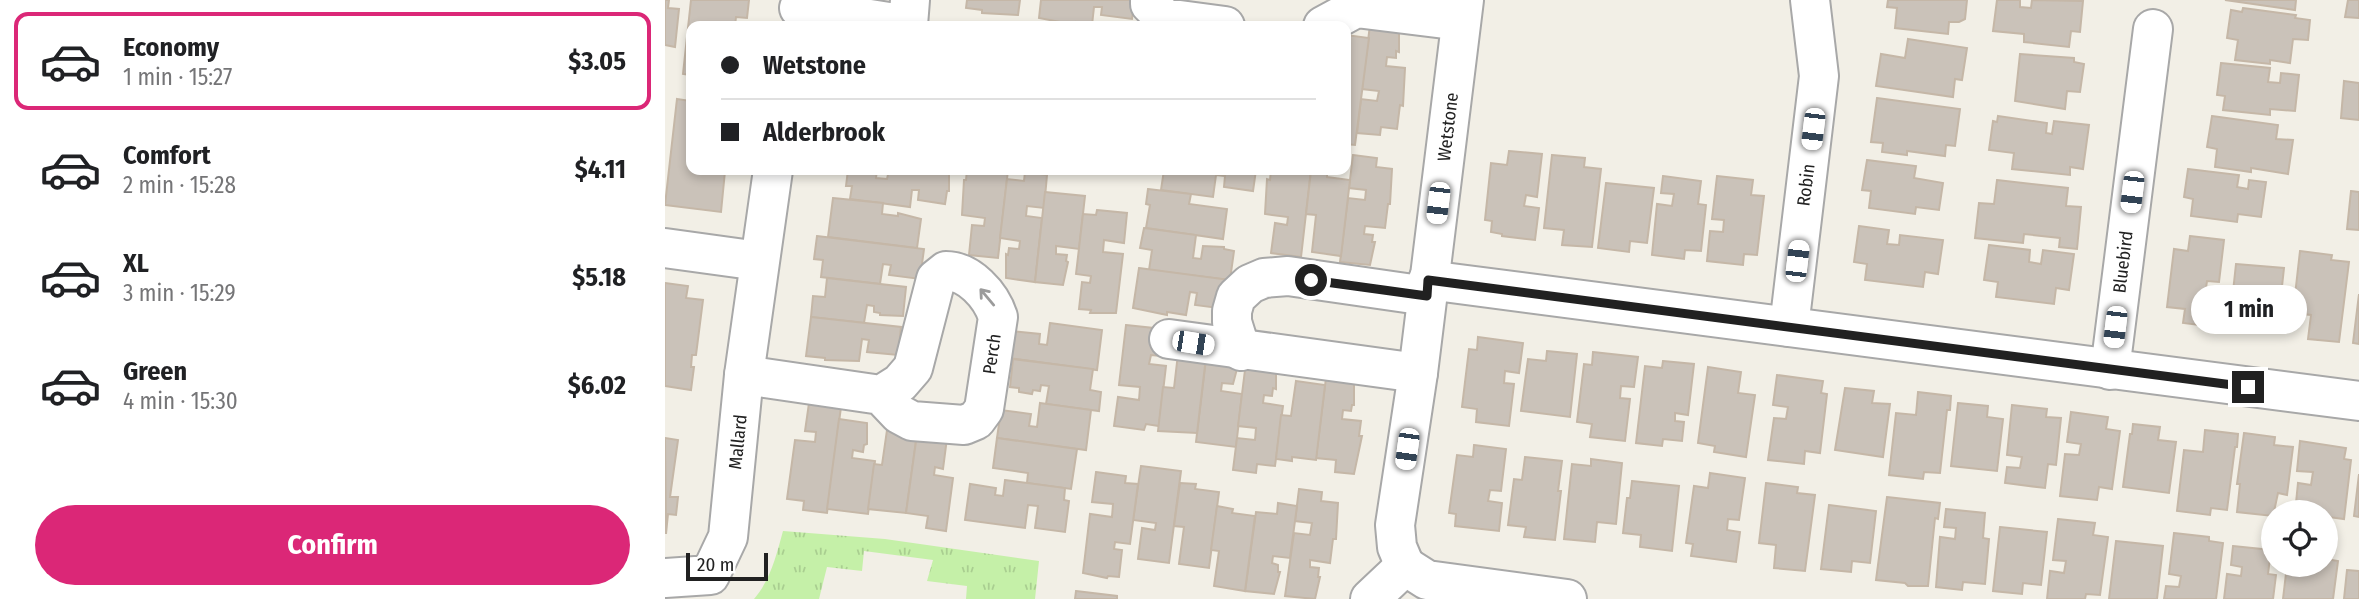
<!DOCTYPE html>
<meta charset="utf-8">
<style>
:root{--surface:#fff;--page:#f2f2f2;--text:#202124;--muted:#757577;--line:#e0e0e0;--accent:#db2777}
body{margin:0;font-family:"Fira Sans Condensed",sans-serif;background:var(--page);color:var(--text);height:100vh;display:flex;flex-direction:column;font-size:26px;white-space:nowrap}
*{box-sizing:border-box;margin:0}
p{font-size:23px;color:var(--muted)}
.icon{flex:none;width:38px;height:38px;fill:none;stroke:currentColor;stroke-width:2;stroke-linecap:round;stroke-linejoin:round}
.map{position:relative;flex:1;overflow:hidden}
.panel{display:flex;flex-direction:column;background:var(--surface);width:665px}
.panel>*{flex:none}
.top-card{position:absolute;left:21px;top:21px;width:665px;height:154px;border-radius:14px;box-shadow:0 4px 10px #0003;display:grid;align-content:center;height:154px;padding:0 35px;background:var(--surface)}
.tools{position:absolute;left:1596px;top:500px;display:grid;gap:14px}
.tools a{display:grid;place-items:center;width:77px;height:77px;border-radius:50%;background:var(--surface);box-shadow:0 4px 10px #0003;font-size:35px}
.scale{position:absolute;left:21px;bottom:18px;width:82px;box-sizing:border-box;padding-left:7px;border:4px solid #212121;border-top:0;font-size:19px;line-height:24px;white-space:nowrap;color:#212121;-webkit-text-stroke:5px #fff;paint-order:stroke}
.end{position:absolute;width:32px;height:32px;margin:-16px;border:9px solid #212121;background:#fff;box-shadow:0 0 0 4px #fff}
.from{border-radius:50%}
.bubble{position:absolute;height:49px;border-radius:24px;background:var(--surface);box-shadow:0 4px 10px #0003;font-size:23px;font-weight:700;line-height:49px;text-align:center}
.car{position:absolute;width:21px;height:42px;margin:-21px -10px;border-radius:9px;box-shadow:0 0 5px 2px #0007;background:linear-gradient(#fff 24%,#345 0 40%,#fff 0 76%,#345 0 86%,#fff 0)}
.top-card b{display:flex;align-items:center;gap:24px;height:66px;font-size:26px}
.top-card b+b{border-top:2px solid var(--line)}
.top-card i{width:18px;height:18px;background:var(--text)}
ul{padding:12px 0 0;list-style:none}
li{display:flex;align-items:center;gap:21px;height:98px;margin:0 14px 10px;padding:0 21px;border:4px solid transparent;border-radius:14px}
li div{flex:1}
li b{display:block;font-size:26px}
li em{font-style:normal;font-weight:700}
li.current{border-color:var(--accent)}
li>.icon{width:63px;height:63px;stroke-width:1.5}
.button{display:flex;gap:14px;margin-top:auto;padding:14px 35px}
.button a{flex:1;height:80px;border-radius:42px;background:var(--accent);color:#fff;font-size:28px;font-weight:700;line-height:80px;text-align:center}
main{display:flex;flex:1;min-height:0}
.map>svg:first-child{display:block}
.grass{fill:url(#grass-tufts)}
.building{fill:#cac2b9;stroke:#c5b7a7;stroke-width:2}
.lines{fill:none;stroke-linecap:round;stroke-linejoin:round}
.minor-casing{stroke:#a8a8a8;stroke-width:42}
.minor{stroke:#fff;stroke-width:38}
.oneway{stroke:#9b9b9b}
.route{stroke:#212121;stroke-width:9}
.labels{text-anchor:middle;dominant-baseline:central;stroke-width:6;stroke-linejoin:round;paint-order:stroke}
.street-label{font-size:18px;fill:#212121;stroke:#fff}
</style>
<main>
<section class="panel">
<ul>
<li class="current"><svg class="icon" aria-label="car" viewBox="0 0 24 24"><path d="M5 17H2v-5l4-1 3-4h7l3 4 3 1v5h-3M9 17h6M6 11h13"/><circle cx="7" cy="17" r="2"/><circle cx="17" cy="17" r="2"/></svg><div><b>Economy</b><p>1 min · 15:27</p></div><em>$3.05</em></li>
<li><svg class="icon" aria-label="car" viewBox="0 0 24 24"><path d="M5 17H2v-5l4-1 3-4h7l3 4 3 1v5h-3M9 17h6M6 11h13"/><circle cx="7" cy="17" r="2"/><circle cx="17" cy="17" r="2"/></svg><div><b>Comfort</b><p>2 min · 15:28</p></div><em>$4.11</em></li>
<li><svg class="icon" aria-label="car" viewBox="0 0 24 24"><path d="M5 17H2v-5l4-1 3-4h7l3 4 3 1v5h-3M9 17h6M6 11h13"/><circle cx="7" cy="17" r="2"/><circle cx="17" cy="17" r="2"/></svg><div><b>XL</b><p>3 min · 15:29</p></div><em>$5.18</em></li>
<li><svg class="icon" aria-label="car" viewBox="0 0 24 24"><path d="M5 17H2v-5l4-1 3-4h7l3 4 3 1v5h-3M9 17h6M6 11h13"/><circle cx="7" cy="17" r="2"/><circle cx="17" cy="17" r="2"/></svg><div><b>Green</b><p>4 min · 15:30</p></div><em>$6.02</em></li>
</ul>
<div class="button"><a>Confirm</a></div>
</section>
<div class="map">
<svg width="1694" height="599" viewBox="0 0 1694 599">
<defs>
<pattern id="grass-tufts" width="24" height="20" patternUnits="userSpaceOnUse" patternTransform="scale(1.75)"><rect width="24" height="20" fill="#c5f0a8"/><path d="M3 7l-1-3M5 7V3M7 7l1-3M15 17l-1-3M17 17v-4M19 17l1-3" fill="none" stroke="#a9ce90"/></pattern>
</defs>
<rect width="100%" height="100%" fill="#f2efe6"/>
<path class="grass" d="M118 531 220 539 374 561 370 599H301L302 586 262 581 268 560 199 551 197 571 162 567 154 599H89C106 579 111 556 118 531Z"/>
<g class="building">
<path d="M0 0H4L3 8 14 9 10 47 0 45Z"/>
<path d="M26 0H84L82 18 71 17 70 26H26V75L18 74Z"/>
<path d="M302 0H355L353 15 317 13V10L301 8Z"/>
<path d="M376 0H469L467 19 436 15 437 7H429L427 25 411 22V25L374 18Z"/>
<path d="M1223 0H1302L1300 19 1294 22H1284L1283 34 1230 28 1232 8 1222 7Z"/>
<path d="M1332 0H1355V7L1366 8 1367 0 1418 1 1415 32 1406 31 1404 47 1359 42V34L1328 31Z"/>
<path d="M1560 0H1631L1630 10Z"/>
<path d="M1683 0H1694V18L1680 17Z"/>
<path d="M1578 8 1631 15 1630 18 1645 20 1643 40 1628 39 1625 63 1605 60V64L1570 60 1573 40 1562 38 1566 10 1577 12Z"/>
<path d="M705 25 734 29V52L731 51V58L722 57 721 66 740 68 738 106 735 105 732 129 716 127 715 135 692 133 696 99 712 101 714 91 697 89Z"/>
<path d="M681 35 704 38 690 145 681 144Z"/>
<path d="M1243 39 1302 48 1297 80 1290 79 1288 97 1211 86 1216 54 1240 58Z"/>
<path d="M1355 54 1409 58V62L1419 64 1415 92 1402 91 1400 109 1350 101Z"/>
<path d="M1556 63 1605 68 1603 82 1615 83 1616 73 1634 75 1630 111 1605 109V115L1558 110 1560 96 1552 95Z"/>
<path d="M1679 81 1694 83V120L1676 118Z"/>
<path d="M1212 98 1295 109 1290 146 1281 145 1280 156 1242 151V155L1217 152 1218 143 1206 142Z"/>
<path d="M12 99 26 101V170L60 171 56 212 0 205Z"/>
<path d="M1333 116 1382 123 1381 133 1387 134 1389 121 1424 125 1418 169 1405 167V175L1347 169 1349 153 1324 150 1328 121 1332 122Z"/>
<path d="M1547 116 1613 125 1611 139 1628 140 1623 174 1586 168V172L1550 167 1552 149 1542 147Z"/>
<path d="M844 151 877 154 872 197 861 195 859 206 874 208 870 240 837 236V234L826 232 827 221 820 220 826 163 842 165Z"/>
<path d="M688 155 712 158 711 167 727 169 725 204H723L720 228 700 226 699 234 708 235 707 242H710L705 265 675 262 683 198 700 200 701 190 684 188Z"/>
<path d="M887 155 920 158 919 167 936 169 927 247 897 245 899 230 879 228Z"/>
<path d="M1202 160 1251 166 1249 178 1278 183 1274 210 1251 207 1250 214 1204 208 1206 191 1197 190Z"/>
<path d="M1523 169 1574 175 1572 187 1583 189 1584 180 1601 182 1596 217 1573 214 1572 222 1526 216 1528 199 1519 197Z"/>
<path d="M183 170H212L211 178 222 179 224 170H284V191H282L280 204 253 200 254 190H247L245 207 185 199 187 186H181Z"/>
<path d="M302 170H343L333 258 304 255 307 225 319 226 320 218 297 215 299 180H301Z"/>
<path d="M499 170H591L588 191 559 187 560 176 551 175 548 197 496 190Z"/>
<path d="M606 170H646L636 257 606 253 610 223 622 225 623 217 600 214 602 179 605 180Z"/>
<path d="M646 171 662 172V177L685 180 676 256 647 252 651 215 641 214Z"/>
<path d="M360 172 382 175 379 208 362 206 361 216 377 218 370 282 341 278V254L343 255 344 248 354 249 355 241 335 238 342 179 359 181Z"/>
<path d="M998 176 1036 181 1033 204 1041 205 1036 251 1020 250 1019 259 987 255 992 204 1007 206 1009 194 996 193Z"/>
<path d="M1052 176 1088 180 1086 195 1099 196 1092 255 1079 254 1078 265 1042 261 1045 231 1058 232 1059 220 1047 219Z"/>
<path d="M1332 180 1403 188 1401 206 1416 207 1412 249 1394 247 1395 238 1359 234 1358 243 1310 238 1314 203 1329 204Z"/>
<path d="M941 183 989 188 982 243 965 241 964 252 933 248Z"/>
<path d="M483 189 526 194 524 204 562 209 558 239 481 228 485 205 481 204Z"/>
<path d="M1686 191 1694 192V230L1682 229Z"/>
<path d="M380 192 420 196 414 249 391 246V254L402 255 401 261 403 262 398 285 370 282Z"/>
<path d="M168 198 218 203 217 214 233 216V213L256 219 252 248 163 237Z"/>
<path d="M432 210 462 213 459 243 439 240 438 252 458 254 451 313H425L426 310 414 309 417 282 425 283 426 276 411 274 418 214 431 215Z"/>
<path d="M1194 226 1224 230 1222 244 1234 245 1235 235 1278 240 1273 274 1260 272 1258 287 1200 280 1202 264 1189 262Z"/>
<path d="M479 228 531 235 528 258 536 259 538 246 559 247V249L569 251 565 280 484 270 487 250 475 248Z"/>
<path d="M152 236 259 249 255 279 224 275 226 265 218 264 215 284 156 277 158 260 149 259Z"/>
<path d="M1525 236 1559 240 1554 282 1542 281 1540 294 1554 295 1550 327 1518 323 1520 309 1502 307 1509 249 1523 251Z"/>
<path d="M1324 245 1365 250 1364 262 1376 264 1378 250 1409 254 1404 290 1391 288 1389 304 1331 297 1333 282 1319 280Z"/>
<path d="M1635 251 1667 255 1666 260 1684 262 1674 342 1643 339 1646 315 1628 313Z"/>
<path d="M1571 264 1619 268 1613 323 1594 320 1593 332 1564 329Z"/>
<path d="M474 268 565 280 561 309 530 305 532 293 525 292 521 315 502 312V315L468 308Z"/>
<path d="M162 278 241 287 238 316 215 315V313L209 312V306L202 305 199 323 146 317 148 296 160 297Z"/>
<path d="M0 283 23 286 21 298 38 300 31 355H27L26 367H29L26 390 0 386Z"/>
<path d="M1694 294V344L1688 343Z"/>
<path d="M146 317 236 327 233 355 202 352 204 340 197 339 194 361 160 360V358L141 356Z"/>
<path d="M385 323 437 330 432 370 343 358 347 331 375 334 374 344 382 345Z"/>
<path d="M461 325 498 329 495 356 486 355 484 364 501 366 494 426 481 424 479 430 449 426 453 397 474 400 475 387 454 385Z"/>
<path d="M813 337 858 343 854 373 840 371 839 383 849 384 844 426 811 422 812 409 797 407 804 349 812 350Z"/>
<path d="M542 351 573 365 568 384 557 383 556 391 577 394 571 447 531 442Z"/>
<path d="M882 351 912 354 905 417 856 411 863 359 881 361Z"/>
<path d="M928 352 973 357 969 387 956 386 955 398 965 399 960 441 925 437 927 424 912 422 919 364 927 365Z"/>
<path d="M513 354 541 357 532 433 493 431 498 387 509 388Z"/>
<path d="M348 359 428 369 425 390 436 392 434 411 381 404 384 386 376 385 375 391 368 390 367 394 354 392V388L345 387Z"/>
<path d="M998 361 1029 364 1023 415 1010 413V421L1019 422 1017 441 998 439 997 446 971 443 980 366 997 368Z"/>
<path d="M581 362 611 366V389L608 388 607 396 599 395 598 403 618 406 610 466 592 464 591 473 568 470 572 438 590 440 591 428 573 426Z"/>
<path d="M1043 367 1076 372 1073 393 1090 395 1081 457 1049 452 1050 446 1033 443Z"/>
<path d="M1112 375 1158 381 1156 393 1162 394 1155 453 1140 451 1139 464 1103 460 1109 418 1121 419 1123 407 1108 405Z"/>
<path d="M661 378 689 381V405H687L686 411 678 410 677 419 696 421 694 436H697L689 474 670 472 671 460 651 458Z"/>
<path d="M631 381 660 385 651 460 627 457V461L611 459 616 415 626 416Z"/>
<path d="M1180 388 1209 391 1207 403 1225 404 1218 457 1170 450Z"/>
<path d="M1253 392 1286 396 1285 410H1282L1275 473 1259 472 1258 479 1224 475 1231 413 1251 415Z"/>
<path d="M144 403 176 407 162 513 138 510 139 501 122 499 130 440 150 442 151 432 140 431Z"/>
<path d="M375 403 426 410 421 450 332 438 336 410 366 414 364 426 372 427Z"/>
<path d="M1293 403 1323 406 1322 417 1338 419 1332 471 1286 466Z"/>
<path d="M1347 405 1382 409 1381 417 1396 418 1391 465 1383 464 1380 488 1340 483 1342 467 1355 468 1357 457 1342 455Z"/>
<path d="M1406 412 1443 417 1441 429 1455 431 1447 489 1434 487 1432 500 1395 496 1400 454 1414 455 1416 444 1402 442Z"/>
<path d="M174 419 202 423V444L199 445 198 452 188 450 187 458 210 461 203 514 162 509Z"/>
<path d="M1468 424 1495 427 1493 440 1511 442 1504 493 1458 487 1465 434H1467Z"/>
<path d="M222 430 252 434 241 513 203 509 209 464 217 465Z"/>
<path d="M1540 430 1573 434 1572 447H1570L1562 510 1546 508 1545 515 1512 511 1519 450 1538 452Z"/>
<path d="M1579 433 1610 437 1609 445 1628 447 1622 495 1613 493 1608 516 1572 512 1575 484H1572Z"/>
<path d="M252 434 282 438 278 469 270 467 269 475 288 478 281 531 261 528 263 516 241 513Z"/>
<path d="M0 438 13 440 5 497H13L11 515 3 514 1 534Z"/>
<path d="M332 438 412 449 406 489 362 483 363 473 328 468Z"/>
<path d="M1635 441 1681 448 1679 459 1686 460 1679 519 1664 517 1662 529 1661 513H1630L1633 483 1646 485 1648 472 1632 471Z"/>
<path d="M809 445 841 449 836 491 825 490 823 501 837 503 834 531 790 526 791 514 784 513 792 455 808 457Z"/>
<path d="M860 457 897 461 893 491H896L890 540 859 537 861 527 843 525 849 479 857 480Z"/>
<path d="M926 459 957 463 951 524 932 522 930 542 899 539 907 464 926 466Z"/>
<path d="M476 466 516 471 504 563 473 559 477 528 490 530 491 523 468 520Z"/>
<path d="M431 472 461 476 460 483 473 484 465 544 450 542 449 549 457 550 454 577 443 576 442 578 418 573 425 514 447 517 448 504 427 502Z"/>
<path d="M1045 473 1080 478 1074 520 1063 519 1062 530 1075 532 1071 562 1026 556 1028 544 1021 543 1029 486 1043 488Z"/>
<path d="M1694 474V517L1689 516Z"/>
<path d="M340 480 400 488 399 500 404 501 400 532 370 528 373 506 363 505 360 528 300 520 305 484 331 488 330 495 338 496Z"/>
<path d="M967 481 1014 486 1007 551 975 547 976 535 958 533 962 498H965Z"/>
<path d="M515 483 531 484 530 489 554 492 544 568 514 564 519 527 509 526Z"/>
<path d="M1101 483 1133 487 1132 493 1150 495 1140 571 1109 568 1111 545 1094 543Z"/>
<path d="M634 489 657 492 656 501 673 503 671 539H668L665 563 645 560V567L654 568 653 577H655L650 599 620 596 629 533 645 535 647 523 630 521Z"/>
<path d="M1222 497 1275 503 1273 519 1270 518 1263 586H1243L1240 583 1211 580Z"/>
<path d="M613 503 632 506 625 558 608 556 607 563 613 565V572H615L609 594 580 591 591 512 612 514Z"/>
<path d="M1164 505 1211 511 1205 563 1187 561 1186 572 1156 569Z"/>
<path d="M552 506 568 509 567 513 590 516 580 591 549 586 554 551 546 550Z"/>
<path d="M1281 509 1320 513 1318 538 1324 539 1320 584 1298 582 1297 590 1271 587 1275 537 1290 539 1291 528 1279 527Z"/>
<path d="M1393 519 1430 523 1428 535 1443 537 1435 595 1421 594 1420 599H1382L1385 571 1399 573 1401 561 1388 560Z"/>
<path d="M1335 527 1382 532 1376 585 1358 583 1357 594 1328 591Z"/>
<path d="M1509 533 1544 537V541L1558 543 1551 599H1499L1501 586 1514 587 1516 576 1504 574Z"/>
<path d="M1451 541 1498 546 1492 599H1444Z"/>
<path d="M1568 546 1606 550 1603 574 1611 575 1608 599H1559L1562 574 1576 576 1577 567 1566 565Z"/>
<path d="M1661 559 1673 561 1668 599H1618L1622 565H1661Z"/>
<path d="M1682 570 1694 571V599H1679Z"/>
<path d="M411 591 452 596V599H410Z"/>
</g>
<g class="lines">
<defs>
<g id="minor">
<path d="M485 0V4L499 18 560 26"/>
<path d="M134 8 243 25 245 0"/>
<path d="M658 26 691 8 796 21"/>
<path d="M0 248 94 261"/>
<path d="M763 280 1694 401"/>
<path d="M1124 327 1154 76 1145 0"/>
<path d="M504 339 753 373"/>
<path d="M576 351 567 322V311L571 297 585 284 599 278 623 276 762 296"/>
<path d="M1445 370 1488 29"/>
<path d="M79 375 216 395 234 414 247 421 299 425 311 420 319 409 333 317C326 295 304 271 281 271L271 279 248 368 235 383 216 395"/>
<path d="M740 566 732 547 730 525 753 373 799 0"/>
<path d="M740 566 762 580 902 599"/>
<path d="M0 578 45 575 63 537 79 375 108 170"/>
<path d="M705 599 740 566"/>
</g>
</defs>
<use href="#minor" class="minor-casing"/>
<use href="#minor" class="minor"/>
</g>
<defs><path id="oneway-shaft" d="M-6 0H5M1.5-3L5.5 0L1.5 3" fill="none" stroke-width="1.6" stroke-linecap="round" stroke-linejoin="round" transform="scale(1.75)"/></defs>
<use class="oneway" href="#oneway-shaft" transform="translate(322 297) rotate(-130)"/>
<g class="lines">
<path class="route" d="M646 280 762 296 763 280 1583 387"/>
</g>
<g class="labels">
<g class="street-label">
<text transform="translate(783 127) rotate(-83)">Wetstone</text>
<text transform="translate(1141 185) rotate(-83)">Robin</text>
<text transform="translate(1458 262) rotate(-83)">Bluebird</text>
<text transform="translate(327 354) rotate(-82)">Perch</text>
<text transform="translate(73 442) rotate(-84)">Mallard</text>
</g>
</g>
</svg>
<div class="tools">
<a><svg class="icon" aria-label="locate" viewBox="0 0 24 24"><circle cx="12" cy="12" r="6"/><path d="M12 2v4M12 18v4M2 12h4M18 12h4"/></svg></a>
</div>
<div class="scale">20 m</div>
<i class="end from" style="left:646px;top:280px"></i>
<i class="end" style="left:1583px;top:387px"></i>
<div class="bubble" style="left:1526px;top:285px;width:116px">1 min</div>
<i class="car" style="left:1148px;top:129px;rotate:187deg"></i>
<i class="car" style="left:1467px;top:192px;rotate:187deg"></i>
<i class="car" style="left:773px;top:203px;rotate:187deg"></i>
<i class="car" style="left:1132px;top:261px;rotate:7deg"></i>
<i class="car" style="left:1450px;top:327px;rotate:187deg"></i>
<i class="car" style="left:528px;top:343px;rotate:99deg"></i>
<i class="car" style="left:742px;top:449px;rotate:188deg"></i>
<div class="top-card">
<b><i class="from"></i>Wetstone</b>
<b><i></i>Alderbrook</b>
</div>
</div>
</main>
